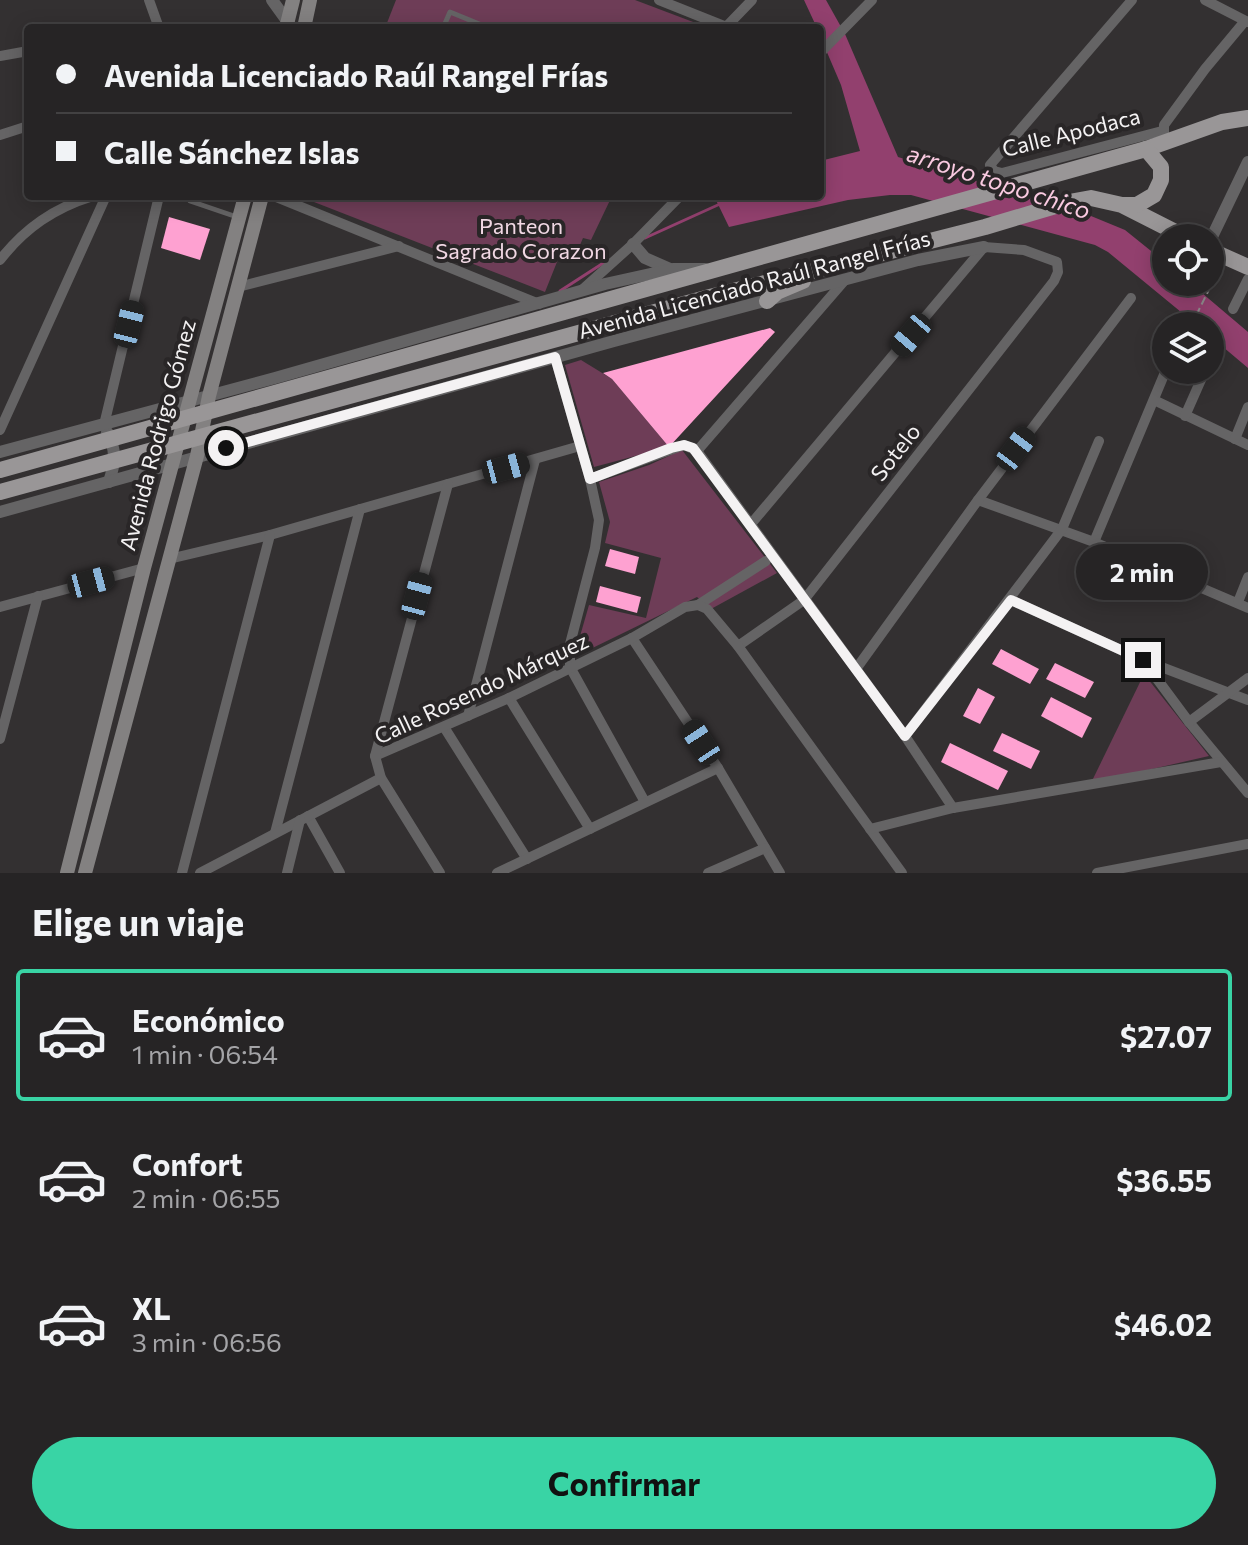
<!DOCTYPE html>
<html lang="es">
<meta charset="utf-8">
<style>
:root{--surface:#262425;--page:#323032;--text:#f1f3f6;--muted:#a4a4a7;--line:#424142;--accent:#39d4a5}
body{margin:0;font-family:Commissioner,sans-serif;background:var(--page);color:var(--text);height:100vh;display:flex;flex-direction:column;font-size:30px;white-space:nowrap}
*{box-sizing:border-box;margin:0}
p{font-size:26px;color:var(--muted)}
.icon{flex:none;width:44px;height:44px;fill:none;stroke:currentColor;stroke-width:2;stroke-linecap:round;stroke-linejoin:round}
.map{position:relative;height:873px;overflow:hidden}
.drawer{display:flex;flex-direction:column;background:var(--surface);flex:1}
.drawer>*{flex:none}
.banner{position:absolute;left:24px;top:24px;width:800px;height:176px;border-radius:8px;box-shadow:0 4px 20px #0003,0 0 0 2px var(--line);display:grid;align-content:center;height:176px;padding:0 32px;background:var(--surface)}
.buttons{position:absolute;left:1152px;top:224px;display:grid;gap:16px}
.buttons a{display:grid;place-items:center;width:72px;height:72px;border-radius:50%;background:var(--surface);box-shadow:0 4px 20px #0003,0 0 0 2px var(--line);font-size:40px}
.end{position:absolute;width:36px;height:36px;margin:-18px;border:10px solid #f4f2f3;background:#111;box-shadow:0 0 0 4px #111}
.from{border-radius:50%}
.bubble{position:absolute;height:56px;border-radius:28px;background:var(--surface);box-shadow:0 4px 20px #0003,0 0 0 2px var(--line);font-size:26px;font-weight:700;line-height:56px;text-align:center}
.car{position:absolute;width:24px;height:48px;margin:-24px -12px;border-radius:10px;box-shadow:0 0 6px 2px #0007;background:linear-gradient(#222 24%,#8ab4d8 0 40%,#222 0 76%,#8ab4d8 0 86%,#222 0)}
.banner b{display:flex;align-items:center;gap:28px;height:76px;font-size:30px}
.banner b+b{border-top:2px solid var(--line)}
.banner i{width:20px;height:20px;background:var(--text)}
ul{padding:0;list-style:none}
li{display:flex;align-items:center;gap:24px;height:132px;margin:0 16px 12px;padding:0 16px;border:4px solid transparent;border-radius:8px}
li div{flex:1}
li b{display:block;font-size:30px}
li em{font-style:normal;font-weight:700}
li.current{border-color:var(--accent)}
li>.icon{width:72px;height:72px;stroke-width:1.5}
h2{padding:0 32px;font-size:36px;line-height:96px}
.action{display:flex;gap:16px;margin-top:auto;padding:16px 32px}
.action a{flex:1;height:92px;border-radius:48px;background:var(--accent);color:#111;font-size:32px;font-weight:700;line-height:92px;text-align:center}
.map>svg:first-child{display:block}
.green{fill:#6e3d57}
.water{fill:#92406e}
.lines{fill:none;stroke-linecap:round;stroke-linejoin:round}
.stream{stroke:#92406e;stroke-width:3}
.building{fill:#fea1d1}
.path{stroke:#8e8b8c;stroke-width:2;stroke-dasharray:8 4;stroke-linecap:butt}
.service{stroke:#656465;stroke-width:5}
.minor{stroke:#656465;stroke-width:10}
.tertiary{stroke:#656465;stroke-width:12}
.secondary{stroke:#838181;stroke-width:14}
.primary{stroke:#999697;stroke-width:16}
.route{stroke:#f4f2f3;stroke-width:10}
.labels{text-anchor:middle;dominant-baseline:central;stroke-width:8;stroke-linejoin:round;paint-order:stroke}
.street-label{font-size:22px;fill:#f4f2f3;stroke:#292627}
.park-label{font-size:22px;fill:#f1d8e4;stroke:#292627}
.water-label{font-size:24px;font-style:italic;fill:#facae1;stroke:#292627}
</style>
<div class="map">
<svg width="1248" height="873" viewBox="0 0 1248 873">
<rect width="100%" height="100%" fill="#333031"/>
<g class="green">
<path d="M396 0H635L709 28H385Z"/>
<path d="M317 196H612L591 240 583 238 577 252 563 247 545 292 314 202Z"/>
<path d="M581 360 612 379 669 447 594 467 565 365Z"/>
<path d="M682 450 777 573 711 609 697 597 574 657 589 605 646 618 661 558 605 543 610 522 599 482 649 465Z"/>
<path d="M1144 674 1209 756 1091 783Z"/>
</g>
<path class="water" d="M804 0H826L845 34 898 157 1091 216 1125 230 1166 263V282H1189L1248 332V368L1210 336V326H1198L1108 252 1095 245 911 195H890L848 200 729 227 714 196H820V161L860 151 841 85 820 36V28H817Z"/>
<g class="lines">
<g class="stream">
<path d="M645 238 720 204"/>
<path d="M560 291 608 260"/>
</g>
</g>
<g class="building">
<path d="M169 217 210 229 200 260 161 248Z"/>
<path d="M770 328 775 332 669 447 612 379 603 373Z"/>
<path d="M610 549 639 557 635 574 605 566Z"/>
<path d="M600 586 641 597 637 613 596 602Z"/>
<path d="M1001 649 1039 669 1030 684 992 664Z"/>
<path d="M1055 663 1094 682 1085 698 1046 679Z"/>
<path d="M978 688 995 697 980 724 963 716Z"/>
<path d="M1051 697 1092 718 1082 738 1041 716Z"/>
<path d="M1002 733 1040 751 1031 769 993 751Z"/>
<path d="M950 743 1008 771 998 790 941 762Z"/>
</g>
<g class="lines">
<path class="path" d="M1191 326 1219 269"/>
<g class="service">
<path d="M443 28 450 12 489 28"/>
<path d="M189 196 190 201 237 217"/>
</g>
<g class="minor">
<path d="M149 0 159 28"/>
<path d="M659 0 729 28"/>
<path d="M1132 0 990 165 994 171 1002 173 1162 131"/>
<path d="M1205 0 1248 22"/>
<path d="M726 27 752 0"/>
<path d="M820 53 872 0"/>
<path d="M0 56 28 51"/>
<path d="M1164 134V125L1205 69 1245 21"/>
<path d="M0 135 28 126"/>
<path d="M274 196 539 304"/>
<path d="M0 260C25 228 54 208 93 196"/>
<path d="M238 287 399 246"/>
<path d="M583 289 633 244 680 196"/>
<path d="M1233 309 1248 279"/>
<path d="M555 357 590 479 599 520 595 548 570 644V667L645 802"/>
<path d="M1154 400 1248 445"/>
<path d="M1185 416 1204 373"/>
<path d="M104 425 159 196"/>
<path d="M0 430 106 196"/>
<path d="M1235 439 1248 407"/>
<path d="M697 451 845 280"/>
<path d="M590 479 684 445 697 451 905 736 953 808"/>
<path d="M978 500 1094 542 1248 608"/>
<path d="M1094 542 1166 370"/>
<path d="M169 559 270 535 580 446"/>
<path d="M1011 600 1143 660 1248 700"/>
<path d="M1238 602 1248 577"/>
<path d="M698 605 766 561"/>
<path d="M0 607 144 568"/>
<path d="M632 638 718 768 780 873"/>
<path d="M738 646 804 600 1054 281 1058 272 1057 262 1024 250 984 247 751 524"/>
<path d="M1143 660 1189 722 1248 793"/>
<path d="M856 669 978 500 1131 298"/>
<path d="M509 698 590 829"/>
<path d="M468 716 535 460"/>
<path d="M1189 722 1248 678"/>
<path d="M444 727 527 859"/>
<path d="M905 736 1062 529 1099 441"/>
<path d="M0 739 38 596"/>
<path d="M375 756 509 698 632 638 685 607 698 605 707 609 738 646 902 873"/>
<path d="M308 816 340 873"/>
<path d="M870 829 953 808 1221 762"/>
<path d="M275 833 360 509"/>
<path d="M182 873 270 535"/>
<path d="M200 873 381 778"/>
<path d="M287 873 300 820"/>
<path d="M440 873 381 778 375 756 448 484"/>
<path d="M497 873 718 768"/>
<path d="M708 873 765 848"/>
<path d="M1097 873 1248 844"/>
</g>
<g class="tertiary">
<path d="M272 0 290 25"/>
<path d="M1210 241 1248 162"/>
<path d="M633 244 645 258 670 269"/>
<path d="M107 432C117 450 115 463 109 482"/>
<path d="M0 452 275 378 605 284 673 269H705"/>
<path d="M0 512 614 341 918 260 984 247"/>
</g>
<g class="secondary">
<path d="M286 28 293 0"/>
<path d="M304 28 310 0"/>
<path d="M67 873 144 568 245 196"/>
<path d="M85 873 197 456 209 396 262 196"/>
</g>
<g class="primary">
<path d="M1124 206 1187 238"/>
<path d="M1210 250 1248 267"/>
<path d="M767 301 777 292 803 281"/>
<path d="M0 470 1146 149 1222 122 1248 118"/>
<path d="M0 492 706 298 985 227 1069 202 1091 198 1122 205H1137L1154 195 1161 180V167L1146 149"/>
</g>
</g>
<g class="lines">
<path class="route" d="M226 448 555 357 590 479 671 448 684 445 693 448 905 736 1011 600 1143 660"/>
</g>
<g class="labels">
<g class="street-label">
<text transform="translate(1071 132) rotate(-14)">Calle Apodaca</text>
<text transform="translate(754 284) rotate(-15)">Avenida Licenciado Raúl Rangel Frías</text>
<text transform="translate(157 435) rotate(-75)">Avenida Rodrigo Gómez</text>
<text transform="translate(895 452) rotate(-52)">Sotelo</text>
<text transform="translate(481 688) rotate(-25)">Calle Rosendo Márquez</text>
</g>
<g class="park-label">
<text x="521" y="225">Panteon<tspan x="521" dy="25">Sagrado Corazon</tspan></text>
</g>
<g class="water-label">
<text transform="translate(999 181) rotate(18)">arroyo topo chico</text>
</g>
</g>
</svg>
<div class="buttons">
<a><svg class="icon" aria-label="locate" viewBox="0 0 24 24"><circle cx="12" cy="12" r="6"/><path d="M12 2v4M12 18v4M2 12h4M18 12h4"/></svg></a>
<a><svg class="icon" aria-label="layers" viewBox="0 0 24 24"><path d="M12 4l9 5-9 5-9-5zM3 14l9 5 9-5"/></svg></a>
</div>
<i class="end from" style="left:226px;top:448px"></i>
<i class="end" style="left:1143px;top:660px"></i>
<div class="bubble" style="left:1076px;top:544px;width:132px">2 min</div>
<i class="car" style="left:129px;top:324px;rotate:14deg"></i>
<i class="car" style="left:911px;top:335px;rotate:220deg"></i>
<i class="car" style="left:1016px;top:449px;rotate:37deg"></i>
<i class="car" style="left:506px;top:468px;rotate:75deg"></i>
<i class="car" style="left:91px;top:582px;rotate:75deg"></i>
<i class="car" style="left:417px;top:596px;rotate:15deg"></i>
<i class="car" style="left:701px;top:742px;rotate:327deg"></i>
<div class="banner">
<b><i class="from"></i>Avenida Licenciado Raúl Rangel Frías</b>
<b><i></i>Calle Sánchez Islas</b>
</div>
</div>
<section class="drawer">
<h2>Elige un viaje</h2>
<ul>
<li class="current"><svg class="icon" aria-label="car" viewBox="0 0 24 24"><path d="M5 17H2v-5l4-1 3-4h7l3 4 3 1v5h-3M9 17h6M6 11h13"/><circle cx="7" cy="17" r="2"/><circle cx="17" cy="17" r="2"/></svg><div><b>Económico</b><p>1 min · 06:54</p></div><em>$27.07</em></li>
<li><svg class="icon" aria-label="car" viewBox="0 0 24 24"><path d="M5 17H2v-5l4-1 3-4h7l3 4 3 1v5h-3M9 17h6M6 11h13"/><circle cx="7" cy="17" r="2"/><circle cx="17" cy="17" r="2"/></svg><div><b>Confort</b><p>2 min · 06:55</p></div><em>$36.55</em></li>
<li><svg class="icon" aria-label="car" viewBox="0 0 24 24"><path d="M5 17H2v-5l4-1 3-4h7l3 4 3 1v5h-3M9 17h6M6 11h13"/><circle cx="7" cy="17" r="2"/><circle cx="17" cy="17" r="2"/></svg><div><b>XL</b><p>3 min · 06:56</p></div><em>$46.02</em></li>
</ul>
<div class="action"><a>Confirmar</a></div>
</section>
